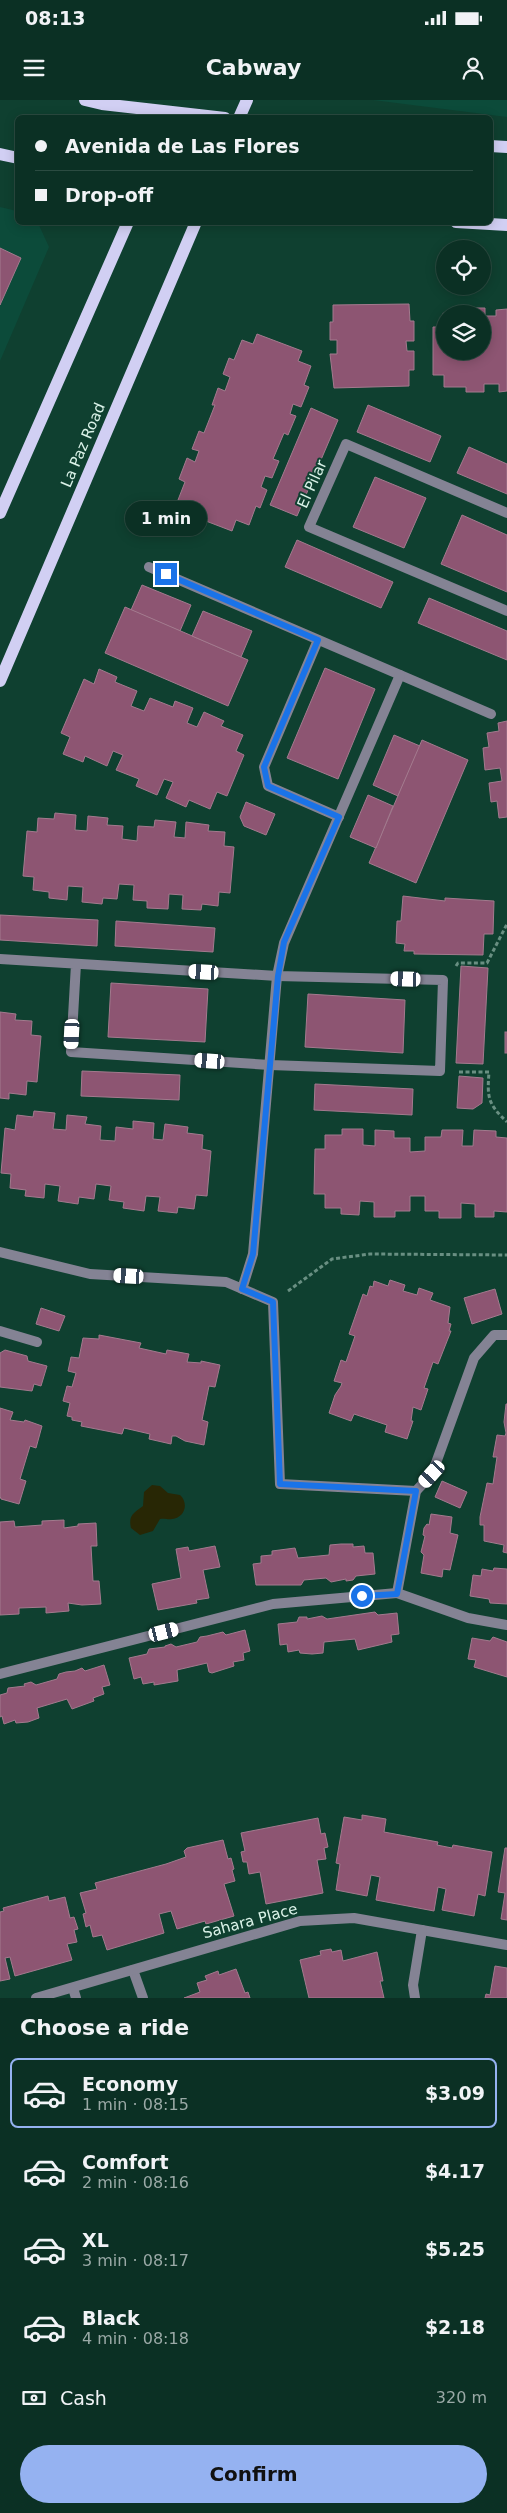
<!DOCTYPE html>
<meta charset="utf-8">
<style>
:root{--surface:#0b3024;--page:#193c31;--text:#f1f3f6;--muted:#9aa9a6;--line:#2b4b41;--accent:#95b2f1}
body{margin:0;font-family:"DejaVu Sans",sans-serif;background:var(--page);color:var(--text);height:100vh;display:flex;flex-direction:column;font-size:19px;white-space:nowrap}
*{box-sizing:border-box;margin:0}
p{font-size:16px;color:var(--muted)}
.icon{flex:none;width:28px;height:28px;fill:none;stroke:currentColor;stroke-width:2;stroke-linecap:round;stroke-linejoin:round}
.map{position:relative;height:1898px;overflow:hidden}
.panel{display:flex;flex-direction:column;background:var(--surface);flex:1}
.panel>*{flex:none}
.top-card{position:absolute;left:15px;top:15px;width:478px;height:110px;border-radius:8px;box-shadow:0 2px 12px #0003,0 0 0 1px var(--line);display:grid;align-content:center;height:110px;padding:0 20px;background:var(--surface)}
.tools{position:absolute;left:436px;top:140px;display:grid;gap:10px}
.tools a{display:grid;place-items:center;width:55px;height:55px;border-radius:50%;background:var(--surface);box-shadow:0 2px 12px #0003,0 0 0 1px var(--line);font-size:25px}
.end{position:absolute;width:22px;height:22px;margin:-11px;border:6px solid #1a73e8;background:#fff;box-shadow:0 0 0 2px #fff}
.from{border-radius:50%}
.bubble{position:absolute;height:35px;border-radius:18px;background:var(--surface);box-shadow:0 2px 12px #0003,0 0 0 1px var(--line);font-size:16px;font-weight:700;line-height:35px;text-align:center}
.car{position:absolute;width:15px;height:30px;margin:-15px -8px;border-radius:6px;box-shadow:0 0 4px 1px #0007;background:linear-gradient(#fff 24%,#345 0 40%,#fff 0 76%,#345 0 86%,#fff 0)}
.top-card b{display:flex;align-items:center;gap:18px;height:48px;font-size:19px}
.top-card b+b{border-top:1px solid var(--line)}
.top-card i{width:12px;height:12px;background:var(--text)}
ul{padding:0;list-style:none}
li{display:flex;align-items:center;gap:15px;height:70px;margin:0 10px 8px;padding:0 10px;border:2px solid transparent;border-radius:8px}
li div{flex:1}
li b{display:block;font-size:19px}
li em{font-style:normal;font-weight:700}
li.current{border-color:var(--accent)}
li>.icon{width:45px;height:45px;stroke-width:1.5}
h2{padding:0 20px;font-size:22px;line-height:60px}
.pay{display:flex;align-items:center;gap:12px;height:55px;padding:0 20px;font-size:19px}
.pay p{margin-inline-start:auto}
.action{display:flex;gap:10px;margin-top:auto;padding:10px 20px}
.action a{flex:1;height:58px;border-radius:30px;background:var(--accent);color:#111;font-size:20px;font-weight:700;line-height:58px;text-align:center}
.status{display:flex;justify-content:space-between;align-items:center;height:35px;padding:0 25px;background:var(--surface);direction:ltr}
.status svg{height:14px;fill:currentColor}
header{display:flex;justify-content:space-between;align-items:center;height:65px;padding:0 20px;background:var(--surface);font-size:22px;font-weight:700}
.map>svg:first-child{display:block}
.built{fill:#0c4b3a}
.water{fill:#282705}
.building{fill:#8d5572;stroke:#a37a8e;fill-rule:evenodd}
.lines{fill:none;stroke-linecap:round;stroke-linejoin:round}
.path{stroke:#698f82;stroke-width:3;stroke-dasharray:4 2.5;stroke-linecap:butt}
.service{stroke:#848394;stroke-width:10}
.minor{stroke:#848394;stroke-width:10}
.primary{stroke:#d1cff3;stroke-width:12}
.route{stroke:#1a73e8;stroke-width:6}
.labels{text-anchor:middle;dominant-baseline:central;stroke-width:4;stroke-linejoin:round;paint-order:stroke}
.street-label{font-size:15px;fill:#daf2e8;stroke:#0f4030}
</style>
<div class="status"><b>08:13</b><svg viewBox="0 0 49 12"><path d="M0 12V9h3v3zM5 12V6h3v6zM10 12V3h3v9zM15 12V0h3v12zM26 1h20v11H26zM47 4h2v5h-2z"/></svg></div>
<header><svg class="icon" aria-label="menu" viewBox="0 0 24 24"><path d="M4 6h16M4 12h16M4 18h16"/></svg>Cabway<svg class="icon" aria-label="person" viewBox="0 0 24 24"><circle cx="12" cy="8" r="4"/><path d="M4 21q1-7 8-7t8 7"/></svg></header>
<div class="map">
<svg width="507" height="1898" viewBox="0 0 507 1898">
<rect width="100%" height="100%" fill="#0f4030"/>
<g class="built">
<path d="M373 0H507V17Z"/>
<path d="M0 107 17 111 18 122 38 123 49 147 0 261Z"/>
</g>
<path class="water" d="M152 1385 160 1386 168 1393 180 1395C189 1403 185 1418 172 1419 168 1420 165 1418 160 1419L153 1431 140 1435 131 1428C128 1415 134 1413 143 1406L144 1392Z"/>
<g class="building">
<path d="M0 148 21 158 0 205Z"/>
<path d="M409 204 410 221H414V241H406L407 251H414V270H409V286L334 288 330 254H337V240H330V222H333V205Z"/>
<path d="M464 208H485V216H496V210L507 209V291L499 292V284H484V292H466V287H444V275H433V227H443V213H464ZM445 214H482V251H445Z"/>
<path d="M257 234 302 251 298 261 311 266 304 285 309 287 301 307 293 304 290 314 296 316 288 335 284 333 273 359 279 361 272 378 265 376 261 387 267 390 260 408 256 406 249 425 236 420 232 431 185 413 189 404 178 400 185 382 179 379 187 358 195 362 199 351 192 349 199 331 204 333 215 305H212L218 288 225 291 230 277 223 274 229 258 234 260 242 240 253 244Z"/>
<path d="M368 305 441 336 430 362 357 332Z"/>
<path d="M311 308 338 320 297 416 270 405Z"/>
<path d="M469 347 507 364V394L457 373Z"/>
<path d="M375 377 426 398 404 448 353 427Z"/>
<path d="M462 415 507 435V492L441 464Z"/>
<path d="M297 440 393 482 381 508 285 467Z"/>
<path d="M142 485 191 505 180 531 131 510Z"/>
<path d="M429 498 507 531V560L418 523Z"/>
<path d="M125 507 248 560 228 606 105 553Z"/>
<path d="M203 511 252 531 241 557 192 536Z"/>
<path d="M325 568 375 589 338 679 287 658Z"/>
<path d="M99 569 117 577 115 582 137 591 131 606 144 611 150 598 173 607 175 601 193 608 187 623 197 627 204 612 224 621 221 626 243 635 236 651 244 655 227 696 217 692 210 709 189 700 186 707 166 698 173 682 164 679 157 695 136 686 139 679 116 670 123 655 113 651 107 666 85 656 83 662 63 654 70 637 61 633 84 579 94 584Z"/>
<path d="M507 621V717L499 718 497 701 491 702 489 683 502 681 500 668 485 670 483 648 489 647 487 633 499 631 498 623Z"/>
<path d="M394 635 420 646 398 696 373 685Z"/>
<path d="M422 640 468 660 416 783 369 763Z"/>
<path d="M368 695 393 706 376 748 350 737Z"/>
<path d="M246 702 275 714 266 735 244 726 240 717Z"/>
<path d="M55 713 76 715 75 730 87 731 88 716 108 718 107 725 123 726 122 739 137 741 138 726 154 727 155 720 176 722 174 737 185 738 186 722 209 725 208 731 225 732 224 746 234 747 230 793 219 792 218 806 202 804 201 810 182 809 183 795 169 794 168 809 147 808V801L133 800 134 785 119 784 117 799 103 798 102 804 82 802 83 787 68 786 67 800 49 798V792L33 790 34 777 23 776 27 731 37 732 38 718 54 719Z"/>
<path d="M403 796 445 801V798L494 801 493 834H484L483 855 414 854V851H404L405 844 396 843 397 821H401Z"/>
<path d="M0 815 98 820 97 846 0 840Z"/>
<path d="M116 821 215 828 213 852 115 846Z"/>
<path d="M461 866 488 868 483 964 456 963Z"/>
<path d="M111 883 208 889 205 942 108 937Z"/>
<path d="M308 894 405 900 403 953 305 947Z"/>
<path d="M0 912 16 914 15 920 32 921 31 935 41 936 37 982 27 981 26 995 9 993V999L0 998Z"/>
<rect x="505" y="932" width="2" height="21"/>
<path d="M82 971 180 975 179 1000 81 996Z"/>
<path d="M459 976 483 978 482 1003 473 1009 457 1008Z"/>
<path d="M315 984 413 989 412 1015 314 1010Z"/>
<path d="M34 1011 55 1013 53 1029 66 1030 67 1015 87 1017 85 1024 101 1026 100 1040 115 1041 116 1027 133 1029V1021L154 1023 153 1039 163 1040 165 1024 188 1027 187 1033 203 1035 202 1049 211 1051 207 1096 196 1095 194 1109 178 1107 177 1113 158 1111 160 1097 146 1096 144 1111 123 1108 124 1102 109 1100 111 1086 96 1084 94 1099 79 1097 78 1104 58 1101 60 1086 45 1084 44 1098 25 1096 26 1090 10 1088 11 1074 1 1073 5 1028 15 1030 17 1015 33 1017Z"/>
<path d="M342 1029H363V1045L375 1046V1030L394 1031V1038H410V1052L425 1051V1037H441L442 1030H463L462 1046H473L474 1030 496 1031V1037L507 1038V1112L494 1111V1117H475V1104L461 1103V1118H439V1111H425V1096H410V1111H395V1117H374V1102L360 1101 359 1115 341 1114V1108H325V1094H314L315 1049H325V1035H342Z"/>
<path d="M390 1180 405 1185 403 1191 417 1195 419 1188 433 1193 430 1200 450 1207 448 1223 451 1224 449 1231H451L438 1264 433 1262 424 1288 428 1289 421 1310 413 1307 411 1321H413L407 1339 385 1332 387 1325 354 1314 351 1321 329 1313 335 1295 341 1286 342 1283 334 1281 341 1260 346 1262 355 1236 349 1234 363 1194 367 1196 370 1186 373 1187 374 1181 388 1186Z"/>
<path d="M495 1189 502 1214 472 1224 464 1198Z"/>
<path d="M41 1208 65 1216 59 1231 36 1224Z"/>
<path d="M99 1235 141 1243 139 1248 166 1254 167 1250 189 1254 187 1262 201 1263V1261L220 1265 215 1287 209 1286 202 1320 208 1322 204 1345 185 1341 176 1336H172L171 1344 149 1339 150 1334 124 1328 122 1334 81 1326 82 1322 72 1320V1317L67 1316 70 1303 63 1301 67 1286 72 1287 76 1273 68 1271 71 1257 79 1258 83 1238 99 1239Z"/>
<path d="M5 1250 27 1256 28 1261 47 1266 41 1286 34 1284 32 1291 0 1287V1253Z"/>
<path d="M506 1304H507V1453L503 1452 504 1445 484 1441V1425H480V1417L487 1383 493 1384 497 1357H493L497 1335 505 1336 506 1333 504 1322Z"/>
<path d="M0 1308 13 1312 10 1320 24 1322 25 1320 42 1326 36 1348 30 1346 20 1379 26 1381 19 1404 1 1399 0 1396Z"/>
<path d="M442 1381 467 1392 460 1408 435 1397Z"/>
<path d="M431 1414 452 1417 450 1433 458 1435 450 1470 443 1469 442 1477 421 1473 424 1455 421 1452 425 1436 423 1435 424 1428 427 1424 429 1425Z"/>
<path d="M64 1420V1428L78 1426V1424L96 1423 97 1446H91L93 1481H99L101 1504 82 1505 68 1503 69 1511 46 1513V1507L19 1508V1514L0 1515V1422L14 1421 15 1427 42 1425V1421Z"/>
<path d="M341 1444H353V1447L364 1446 365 1453H373L375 1474 356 1476 353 1480 346 1481V1479L331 1482 326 1478 304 1480 301 1485H256L253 1464 261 1463V1456L272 1455V1451L295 1448 298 1458 329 1455 330 1445Z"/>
<path d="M215 1446 220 1467 203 1470 209 1498 196 1500 197 1503 158 1510 152 1484 181 1478 176 1449 188 1447 189 1451Z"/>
<path d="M494 1468 507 1469V1504L490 1503 489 1499 470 1496 473 1475 481 1476 482 1469 493 1471Z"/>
<path d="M375 1512 378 1515 397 1513 399 1534 391 1535 392 1542 358 1550 355 1539 324 1542 323 1553 312 1554 300 1553 299 1550 288 1552 287 1544 280 1545 278 1524 297 1522 299 1517H307V1519L322 1516 327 1519Z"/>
<path d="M245 1530 250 1551 243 1553 244 1560 233 1562 234 1566 212 1573 209 1572 207 1563 177 1570 178 1581 154 1585V1582L143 1584 141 1577 134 1579 129 1558 147 1554 149 1549 165 1547V1546L171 1544 176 1547 197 1542 200 1537 207 1536 223 1532 226 1535Z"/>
<path d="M493 1537 507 1542V1577L474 1567 476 1560 468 1559 472 1538 490 1541Z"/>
<path d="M104 1565 110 1585 102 1587 104 1594 93 1598 94 1601 72 1609 67 1599 37 1608 39 1618 28 1622 16 1623 15 1620 4 1624 2 1616 0 1617V1595L7 1593 8 1588 25 1586 24 1584 31 1582 36 1585 57 1579 59 1574 66 1572 75 1571 82 1568 85 1571Z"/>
<path d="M362 1715 386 1719 384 1732 438 1742 437 1745 452 1748 453 1745 492 1752 485 1796 478 1794 474 1816 442 1810 446 1789 438 1787 434 1811 376 1800 380 1777 371 1775 367 1796 336 1790 340 1764 336 1763 344 1717 362 1720Z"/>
<path d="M318 1718 321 1734 325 1733 328 1747 324 1748 326 1759 317 1760 323 1793 266 1804 260 1772 249 1774 247 1762H243L241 1752 245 1751 241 1733Z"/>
<path d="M223 1740 228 1759 231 1758 234 1769 232 1770 235 1781 224 1784 234 1816 206 1824 205 1821 177 1829 171 1811 159 1814 164 1833 107 1850 102 1835 93 1837 90 1825 86 1827 83 1814 86 1813 80 1793 97 1789 95 1783 166 1764 186 1757 184 1751 187 1748Z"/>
<path d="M505 1748H507V1820L501 1819 505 1793 498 1792Z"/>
<path d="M48 1796 49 1801 65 1797 70 1818 74 1817 78 1829 74 1830 77 1842 67 1844 72 1860 15 1876 10 1857 5 1858 10 1879 0 1881V1812L4 1811 3 1808Z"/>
<path d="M331 1849 332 1852 341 1850 343 1861 377 1852 383 1881H380L384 1898H309L300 1860 321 1855 320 1851Z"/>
<path d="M495 1866 507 1868V1898H485L486 1894 490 1895Z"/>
<path d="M236 1869 245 1893 248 1892 250 1898H184L200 1892 197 1883 207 1880 205 1876 218 1871 219 1875Z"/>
</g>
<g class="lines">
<g class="path">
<path d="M456 866 458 863H487L507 824"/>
<path d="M459 972H489C487 998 488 1004 507 1022"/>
<path d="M288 1191 332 1159 370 1154 507 1155"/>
</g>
<g class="service">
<path d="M149 467 491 614"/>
<path d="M318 540 264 667 268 686 339 717"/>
<path d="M0 859 277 876 443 880 440 971 270 965 71 952 76 864"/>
<path d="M242 1189 253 1154 277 876 284 843 400 575"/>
</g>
<g class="minor">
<path d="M507 413 346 344 309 427 507 511"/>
<path d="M0 1152 90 1174 226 1182 273 1202 280 1384 416 1391"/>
<path d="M0 1231 37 1242"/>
<path d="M507 1235H494L474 1258 432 1374 416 1391 397 1493 468 1518 507 1525"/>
<path d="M0 1574 273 1504 397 1493"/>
<path d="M133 1870 143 1898"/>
<path d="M73 1888 76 1898"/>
<path d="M36 1898 300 1821 354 1818 507 1845"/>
<path d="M415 1898 413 1885 422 1830"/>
</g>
<g class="primary">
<path d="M85 0 102 4 225 18"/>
<path d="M239 18 247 0"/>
<path d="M490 46 507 47"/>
<path d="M0 54 18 58"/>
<path d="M456 122 507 125"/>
<path d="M0 413 128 122"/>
<path d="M0 581 196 122"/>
</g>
</g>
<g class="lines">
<path class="route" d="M166 474 318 540 264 667 268 686 339 717 284 842 278 876 253 1154 242 1189 273 1202 280 1384 416 1391 397 1494 362 1496"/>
</g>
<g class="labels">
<g class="street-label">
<text transform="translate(83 345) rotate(-67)">La Paz Road</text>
<text transform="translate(312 384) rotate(-66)">El Pilar</text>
<text transform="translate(250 1821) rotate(-15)">Sahara Place</text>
</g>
</g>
</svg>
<div class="tools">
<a><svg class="icon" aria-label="locate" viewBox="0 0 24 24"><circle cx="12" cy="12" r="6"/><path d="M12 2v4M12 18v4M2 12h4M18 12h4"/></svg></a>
<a><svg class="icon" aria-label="layers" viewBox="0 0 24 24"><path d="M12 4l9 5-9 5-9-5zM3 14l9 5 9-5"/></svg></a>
</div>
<i class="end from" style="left:362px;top:1496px"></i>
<i class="end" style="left:166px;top:474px"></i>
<div class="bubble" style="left:125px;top:401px;width:82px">1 min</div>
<i class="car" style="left:204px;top:872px;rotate:273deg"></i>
<i class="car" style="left:406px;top:879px;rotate:272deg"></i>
<i class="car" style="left:72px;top:934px;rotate:183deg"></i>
<i class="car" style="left:210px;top:961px;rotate:274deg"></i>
<i class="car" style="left:129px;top:1176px;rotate:273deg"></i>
<i class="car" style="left:432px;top:1374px;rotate:222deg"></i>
<i class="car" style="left:164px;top:1532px;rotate:76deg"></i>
<div class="top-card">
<b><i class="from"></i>Avenida de Las Flores</b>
<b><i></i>Drop-off</b>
</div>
</div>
<section class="panel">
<h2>Choose a ride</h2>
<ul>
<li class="current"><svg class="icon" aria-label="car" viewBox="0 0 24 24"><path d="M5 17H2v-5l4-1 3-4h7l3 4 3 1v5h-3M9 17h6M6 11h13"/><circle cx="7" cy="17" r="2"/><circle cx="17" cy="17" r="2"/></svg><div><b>Economy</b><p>1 min · 08:15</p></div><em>$3.09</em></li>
<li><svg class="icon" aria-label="car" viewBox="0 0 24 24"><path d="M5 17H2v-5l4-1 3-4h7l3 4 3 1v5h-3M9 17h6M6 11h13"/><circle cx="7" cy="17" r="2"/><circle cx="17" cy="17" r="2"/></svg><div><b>Comfort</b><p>2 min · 08:16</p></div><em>$4.17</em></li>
<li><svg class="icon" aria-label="car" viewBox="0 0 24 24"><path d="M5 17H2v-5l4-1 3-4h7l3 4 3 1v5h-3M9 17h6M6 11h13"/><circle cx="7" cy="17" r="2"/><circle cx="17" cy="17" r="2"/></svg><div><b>XL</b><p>3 min · 08:17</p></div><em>$5.25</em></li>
<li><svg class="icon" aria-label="car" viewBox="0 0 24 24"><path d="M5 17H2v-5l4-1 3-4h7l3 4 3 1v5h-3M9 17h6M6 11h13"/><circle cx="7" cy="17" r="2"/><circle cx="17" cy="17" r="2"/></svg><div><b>Black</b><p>4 min · 08:18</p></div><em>$2.18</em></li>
</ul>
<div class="pay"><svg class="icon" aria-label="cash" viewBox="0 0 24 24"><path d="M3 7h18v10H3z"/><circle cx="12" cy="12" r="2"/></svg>Cash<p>320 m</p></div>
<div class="action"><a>Confirm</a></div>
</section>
